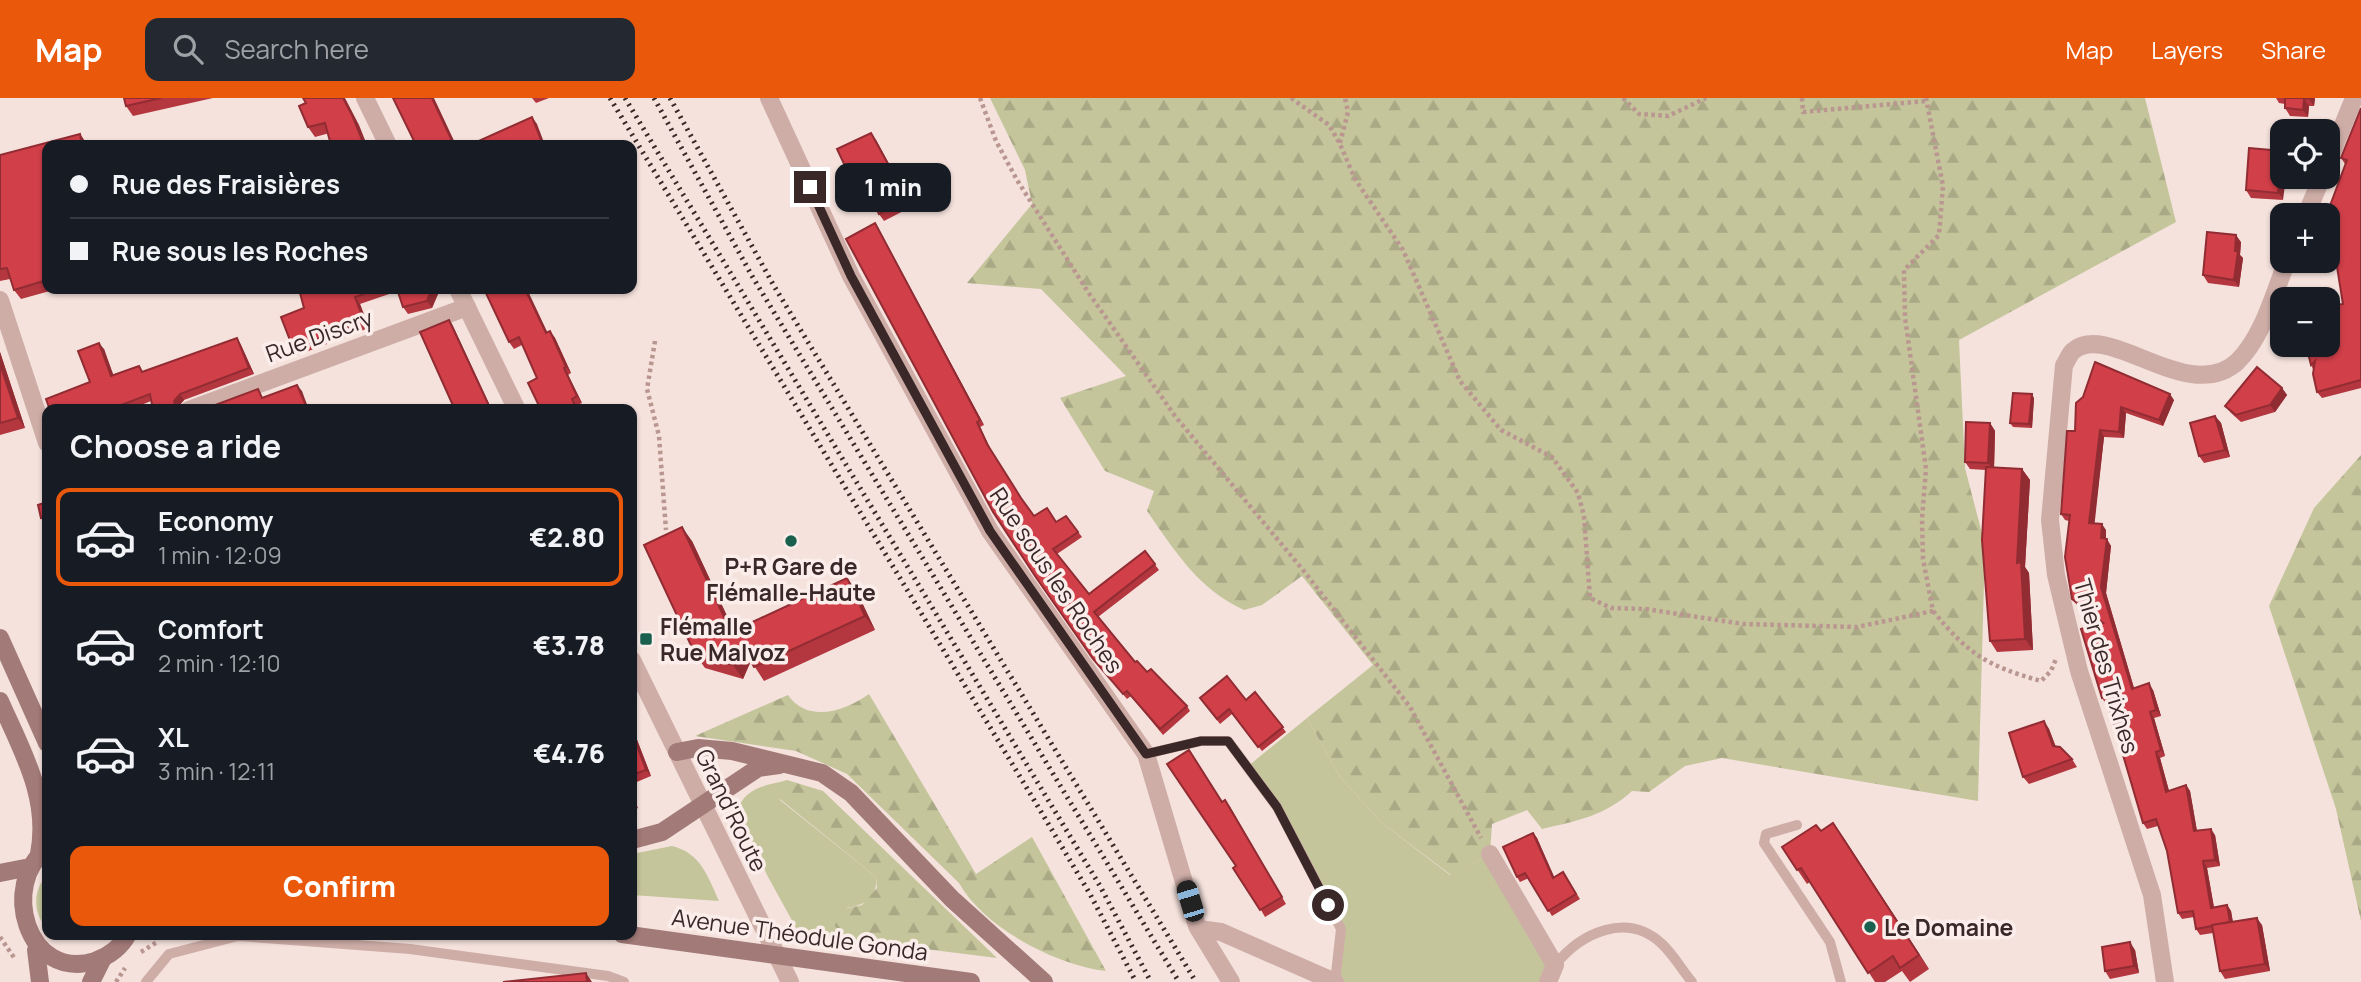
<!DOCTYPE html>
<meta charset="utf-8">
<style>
:root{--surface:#171b24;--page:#242831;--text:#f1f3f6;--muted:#9ea1a6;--line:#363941;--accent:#ea580c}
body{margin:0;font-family:Manrope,sans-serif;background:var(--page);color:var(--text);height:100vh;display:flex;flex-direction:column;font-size:26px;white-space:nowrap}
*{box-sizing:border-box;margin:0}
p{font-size:23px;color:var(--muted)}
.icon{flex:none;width:38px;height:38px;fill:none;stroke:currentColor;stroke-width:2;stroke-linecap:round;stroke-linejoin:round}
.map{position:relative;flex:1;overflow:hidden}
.details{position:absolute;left:42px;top:306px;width:595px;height:536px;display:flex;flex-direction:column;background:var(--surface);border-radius:14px;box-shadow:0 2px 5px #0004}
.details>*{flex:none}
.guide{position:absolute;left:42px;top:42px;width:595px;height:154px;border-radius:14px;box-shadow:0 2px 5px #0004;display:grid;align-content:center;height:154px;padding:0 28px;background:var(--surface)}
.buttons{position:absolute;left:2270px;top:21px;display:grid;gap:14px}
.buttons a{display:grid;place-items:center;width:70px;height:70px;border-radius:14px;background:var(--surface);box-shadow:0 2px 5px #0004;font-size:35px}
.end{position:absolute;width:32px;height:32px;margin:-16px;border:9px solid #3a2828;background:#fff;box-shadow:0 0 0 4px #fff}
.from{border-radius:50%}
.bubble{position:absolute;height:49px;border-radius:14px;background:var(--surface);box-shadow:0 2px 5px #0004;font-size:23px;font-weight:800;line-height:49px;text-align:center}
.car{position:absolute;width:21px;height:42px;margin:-21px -10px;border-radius:9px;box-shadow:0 0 5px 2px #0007;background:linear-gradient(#222 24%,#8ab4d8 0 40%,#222 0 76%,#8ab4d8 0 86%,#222 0)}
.guide b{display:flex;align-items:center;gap:24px;height:66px;font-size:26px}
.guide b+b{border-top:2px solid var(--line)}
.guide i{width:18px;height:18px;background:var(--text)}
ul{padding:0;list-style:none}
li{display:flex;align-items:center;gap:21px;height:98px;margin:0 14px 10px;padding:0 14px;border:4px solid transparent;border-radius:14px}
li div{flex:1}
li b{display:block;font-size:26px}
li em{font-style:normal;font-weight:800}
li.active{border-color:var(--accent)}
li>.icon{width:63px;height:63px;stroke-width:1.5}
h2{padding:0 28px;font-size:32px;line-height:84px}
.action{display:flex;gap:14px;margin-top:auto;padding:14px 28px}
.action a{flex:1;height:80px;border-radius:14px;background:var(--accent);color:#fff;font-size:28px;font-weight:800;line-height:80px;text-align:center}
header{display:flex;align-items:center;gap:42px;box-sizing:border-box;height:98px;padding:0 35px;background:var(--accent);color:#fff}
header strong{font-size:33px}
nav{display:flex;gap:38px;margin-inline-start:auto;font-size:24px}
.search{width:490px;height:63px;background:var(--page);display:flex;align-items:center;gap:18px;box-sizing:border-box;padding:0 24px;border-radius:14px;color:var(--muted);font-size:26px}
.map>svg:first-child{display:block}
.green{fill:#c4c59b}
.forest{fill:url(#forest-firs)}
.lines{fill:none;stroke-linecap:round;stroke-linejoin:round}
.path{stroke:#ba9691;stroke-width:4.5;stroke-dasharray:3.5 3.5;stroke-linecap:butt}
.service{stroke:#ceada7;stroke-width:10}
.minor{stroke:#ceada7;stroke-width:18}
.tertiary{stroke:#ceada7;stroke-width:18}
.secondary{stroke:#a27a78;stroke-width:18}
.rail{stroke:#3a2828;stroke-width:5;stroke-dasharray:2 5;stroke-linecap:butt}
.wall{fill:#b4363f}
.shaded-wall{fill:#922c33}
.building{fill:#d13f49;stroke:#922c33;stroke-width:2}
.route{stroke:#3a2828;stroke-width:9}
.poi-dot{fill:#1a604f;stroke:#fbeeea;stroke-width:2.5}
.labels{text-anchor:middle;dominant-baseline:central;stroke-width:7;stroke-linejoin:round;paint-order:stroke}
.street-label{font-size:23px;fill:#3a2828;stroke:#fbeeea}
.poi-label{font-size:23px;font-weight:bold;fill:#3a2828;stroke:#fbeeea;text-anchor:start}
</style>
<header>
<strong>Map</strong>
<div class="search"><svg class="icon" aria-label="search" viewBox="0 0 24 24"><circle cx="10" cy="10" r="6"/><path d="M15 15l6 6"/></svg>Search here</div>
<nav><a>Map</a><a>Layers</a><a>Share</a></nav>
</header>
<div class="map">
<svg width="2361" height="884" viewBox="0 0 2361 884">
<defs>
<pattern id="forest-firs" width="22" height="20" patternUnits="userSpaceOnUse" patternTransform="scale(1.75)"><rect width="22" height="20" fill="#c4c59b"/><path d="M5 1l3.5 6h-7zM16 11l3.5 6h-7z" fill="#a9a986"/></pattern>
</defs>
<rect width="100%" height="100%" fill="#f5e2dd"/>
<g class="green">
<path d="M1307 620 1340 679 1382 725 1450 777 1490 756 1555 867 1548 884H1335L1341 831 1277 709 1247 669Z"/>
<path d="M780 684V702L876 779C878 799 865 807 847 810L836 833 845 841 800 837 767 777 738 711C745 692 761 688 780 684Z"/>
<path d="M672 748C701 755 708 779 719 803L632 797V756Z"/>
<path d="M47 777V831C33 815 32 793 47 777Z"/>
</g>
<g class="forest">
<path d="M990 0H2145L2176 124 1959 242 1965 370 1985 447 1978 703 1722 660 1685 668 1649 694 1632 693C1605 718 1576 723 1542 731L1527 712 1492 726 1490 756 1451 777 1382 725 1340 679 1307 620 1373 567 1302 478 1262 507 1244 512C1198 491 1175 453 1147 413L1154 393 1105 373 1060 300 1126 278 1041 191 967 185 1032 106 1025 72Z"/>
<path d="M2361 357V823L2336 711 2269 508 2314 410Z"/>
<path d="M869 596 976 776 1032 739 1106 873C1056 867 984 830 959 785L847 676 796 653 695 638 788 597C807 625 844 614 869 596Z"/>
<path d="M787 682 823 693 997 860 845 841 834 827 840 812 862 807 877 790 876 779 780 701V684Z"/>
</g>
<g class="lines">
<g class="path">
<path d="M980 0 996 43 1017 82 1088 194 1175 318 1303 472 1410 609 1481 740"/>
<path d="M1291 0 1329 27 1340 46 1355 81 1403 152 1460 283 1501 332 1552 359 1578 395 1584 418 1590 500 1611 510 1646 511 1743 526 1857 529 1933 513 1923 461 1922 421 1926 371 1905 219 1904 172 1939 137 1943 88 1926 0"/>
<path d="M1623 0 1639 16 1668 18 1706 0"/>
<path d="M1802 0 1803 14 1926 3"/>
<path d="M1340 45 1348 14 1345 0"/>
<path d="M655 243 647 291 659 338 666 432"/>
<path d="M1933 513C1968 556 1987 568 2041 583L2051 573 2056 561"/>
<path d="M0 839 15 861"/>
<path d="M141 854 157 844"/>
<path d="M116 884 125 870"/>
</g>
<g class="service">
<path d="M1146 656 1201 643H1228L1277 709 1341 831 1335 884"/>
<path d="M1797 727 1766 736 1764 745 1830 844 1841 884"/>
<path d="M1555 867C1581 835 1627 813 1662 846 1673 856 1682 872 1692 884"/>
<path d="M146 884 169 856 238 838 410 851 608 878 624 884"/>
</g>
<g class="minor">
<path d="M769 0 851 178 990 433 1146 656 1197 828 1231 884"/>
<path d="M2328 64 2354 0"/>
<path d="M2306 117 2322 79"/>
<path d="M0 202 47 345"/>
<path d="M189 312 467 209"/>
<path d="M1490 756 1555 867 1548 884"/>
<path d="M1199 831 1221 834 1335 884"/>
<path d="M2165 884 2152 797 2079 573 2056 477 2050 422 2064 267C2067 264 2069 256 2073 253 2108 222 2188 308 2237 264 2263 239 2274 195 2287 163"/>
</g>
<g class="tertiary">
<path d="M365 0 388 47"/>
<path d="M458 191 517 312"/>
<path d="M632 562 790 884"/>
</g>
<g class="secondary">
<path d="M0 540 47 645"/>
<path d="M0 603C22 653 50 700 39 756"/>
<path d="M677 654 698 650 732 653 822 675 851 695 952 801 1044 884"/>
<path d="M632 742 662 734 758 670 779 667"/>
<path d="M47 751C0 785 26 884 95 863 109 858 121 849 128 836"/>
<path d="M0 775 25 770"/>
<path d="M622 836 971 884"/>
<path d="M36 852 40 884"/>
<path d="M91 884 103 860"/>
</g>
<g class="rail">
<path d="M610 0 1037 707 1090 796 1136 884"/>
<path d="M625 0 1100 788 1151 884"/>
<path d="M654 0 752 178 1179 884"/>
<path d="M670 0 774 188 1196 884"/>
</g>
</g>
<g class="wall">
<path d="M124 0H213L133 18 126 8Z"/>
<path d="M532 0H549L536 5Z"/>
<path d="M2276 0H2315L2314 8H2309L2308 19 2290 18 2285 10V6L2279 5Z"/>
<path d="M306 5 359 27 315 39 308 29Z"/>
<path d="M2361 10V290L2322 300 2317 294 2313 271 2311 267 2343 206 2345 66 2341 60Z"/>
<path d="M80 36 87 47H47V191H57L21 201 14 192 10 181 0 183V57Z"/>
<path d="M876 42 899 84 901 83 906 90 915 107 884 123 879 116 864 87 857 90 852 83Z"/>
<path d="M2249 50 2283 102 2251 100 2246 92Z"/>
<path d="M878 130 984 327 980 329 991 352 1023 403 1034 418 1057 424 1066 418 1082 439 1057 456 1089 496 1145 453 1159 472 1098 519 1135 564 1187 608 1190 613 1163 637 1131 598 1127 601 1093 561Z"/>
<path d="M2241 144 2240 157 2243 160 2239 189 2208 185 2203 177Z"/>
<path d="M312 191H435L438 196 432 210 408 216 403 209 398 193 360 206 369 230 298 257 293 250 304 210Z"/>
<path d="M484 191 547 234 550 233 555 240 571 275 568 277 582 305 577 307 579 312H541L537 280 522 247 514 251 509 244Z"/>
<path d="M237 240 241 247 254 276 184 302 178 309 179 312H153L151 303 129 312H50L90 284 104 251 113 278 144 274Z"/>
<path d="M0 254 25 330 0 337Z"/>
<path d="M2282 290 2287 297 2275 314 2241 324 2231 315 2225 308Z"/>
<path d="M2034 300 2032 330 2013 329 2010 325Z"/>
<path d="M2174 302 2163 328 2126 315 2124 340 2104 339 2094 425 2106 432V441L2111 448 2106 495 2134 590 2153 592 2161 618 2154 620 2165 658 2160 660 2169 693 2186 687 2190 693 2197 733 2215 737 2220 768 2207 770 2214 809 2227 807 2231 813 2233 824 2262 827 2270 873 2225 881 2220 873 2213 835 2200 837 2196 831 2194 819 2182 821 2178 815 2167 753 2158 728 2147 731 2143 725 2108 606H2106L2102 600 2100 526 2077 507 2072 501 2069 423 2065 422 2061 416 2075 333 2076 305Z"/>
<path d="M2215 318 2221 325 2230 359 2204 365 2199 358Z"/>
<path d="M1990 325 1995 333 1994 370 2022 371 2030 382 2025 469 2029 475 2033 552 1997 554 1990 543 1986 372 1970 371 1965 364Z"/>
<path d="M47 404V425L45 426 41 420Z"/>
<path d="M692 443 734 533 847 480 857 494 875 532 764 583 751 563 743 581 705 570 695 556Z"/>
<path d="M1255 594 1286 634 1262 653 1232 616 1220 626 1200 600 1246 602Z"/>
<path d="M2044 623 2049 631 2056 649 2072 661 2077 669 2029 686 2023 679Z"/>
<path d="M632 629 651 678 632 686Z"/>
<path d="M632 696 638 710 632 713Z"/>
<path d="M1222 704 1230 709 1286 806 1265 819 1236 768Z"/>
<path d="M1821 733 1843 739 1929 871 1910 884 1902 873 1885 884H1875L1810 784 1807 786 1782 749Z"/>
<path d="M1533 735 1537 740 1554 780 1563 774 1580 801 1552 818 1529 780 1520 784 1517 779Z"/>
<path d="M2135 852 2139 875 2110 881 2105 873Z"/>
</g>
<g class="shaded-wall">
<path d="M343 0H345L359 27 367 47H364Z"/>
<path d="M432 0H434L456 47H454Z"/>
<path d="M2309 0H2315L2314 8 2309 1Z"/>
<path d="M2304 1 2309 8 2308 19 2303 12Z"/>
<path d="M532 19 537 26 545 47H543Z"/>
<path d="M871 35 876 42 903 92 898 84Z"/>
<path d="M80 36 87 46V47H82Z"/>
<path d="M2282 55V79H2286L2283 102 2278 95Z"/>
<path d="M875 125 878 130 984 327 980 322Z"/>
<path d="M2236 137 2241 144 2240 157 2243 160 2239 189 2234 182Z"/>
<path d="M432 191H435L438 196 432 210 427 203Z"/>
<path d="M525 191H527L551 242 546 235Z"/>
<path d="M355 199 360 206 369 230 364 223Z"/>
<path d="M449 222 453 228 492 312H491Z"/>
<path d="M550 233 555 240 571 275 566 269Z"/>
<path d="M237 240 241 247 254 276 249 270Z"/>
<path d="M99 245 104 251 116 284 111 278Z"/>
<path d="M0 254 25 330 18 320 0 266Z"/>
<path d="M564 270 568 277 582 305 577 298Z"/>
<path d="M297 287 302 293 309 312H308Z"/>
<path d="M2282 290 2287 297 2275 314 2270 307Z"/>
<path d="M180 296 184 302 178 309 179 312H176L174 303Z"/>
<path d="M2032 296 2034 300 2032 330 2029 326Z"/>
<path d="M2170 296 2174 302 2163 328 2159 322Z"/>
<path d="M2121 309 2126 315 2124 340 2119 334Z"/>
<path d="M2215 318 2221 325 2230 359 2225 352Z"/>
<path d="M977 324 980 329 991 352 987 346Z"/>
<path d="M1990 325 1995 333 1994 372 1988 365Z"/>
<path d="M2100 332 2104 339 2094 431 2089 425Z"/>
<path d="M2022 371 2030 382 2025 469 2029 475 2033 552 2025 541 2017 465Z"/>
<path d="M2102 426 2106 432V446L2101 440Z"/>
<path d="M682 429 692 443 741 548 731 534Z"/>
<path d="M2107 441 2111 448 2106 495 2136 597 2132 591 2101 489Z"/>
<path d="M847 480 857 494 875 532 865 518Z"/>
<path d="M742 546 752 560 743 581 733 567Z"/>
<path d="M2149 585 2153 592 2161 618 2156 612Z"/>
<path d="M2150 614 2154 620 2165 658 2161 652Z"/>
<path d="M2044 623 2049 631 2058 655 2053 648Z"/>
<path d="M632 629 651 678 646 672 632 634Z"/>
<path d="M2156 654 2160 660 2171 700 2166 694Z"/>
<path d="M2186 687 2190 693 2198 739 2194 733Z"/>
<path d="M1225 702 1230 709 1286 806 1282 799Z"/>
<path d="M1833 725 1843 739 1929 871 1919 857Z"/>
<path d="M2211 731 2215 737 2220 768 2215 762Z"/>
<path d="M1533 735 1537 740 1557 785 1553 780Z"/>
<path d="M2203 763 2207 770 2215 816 2211 810Z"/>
<path d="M2227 807 2231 813 2234 832 2230 825Z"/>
<path d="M2257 820 2262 827 2270 873 2265 866Z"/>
<path d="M2130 844 2135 852 2139 875 2134 868Z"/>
<path d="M586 875 592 884H587Z"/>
</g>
<g class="building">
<path d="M124 0H161L126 8Z"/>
<path d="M303 0H343L352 17 364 47H331L325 25 308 29 299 8 306 5Z"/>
<path d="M393 0H432L454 47H416Z"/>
<path d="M2285 0H2309L2304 1 2303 12 2285 10Z"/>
<path d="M2361 10V282L2317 294 2313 276 2315 263 2311 267 2306 247H2328V208L2343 206 2328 113 2347 62 2341 60Z"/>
<path d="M532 19 543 47H470Z"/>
<path d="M871 35 898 84 901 83 909 99 879 116 860 79 852 83 837 51Z"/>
<path d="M80 36 82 47H47V182L14 192 7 170 0 171V57Z"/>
<path d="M2249 50 2282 53 2278 95 2246 92Z"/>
<path d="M875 125 980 322 977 324 987 346 1021 400 1034 418 1047 410 1056 424 1066 418 1078 434 1053 451 1089 496 1145 453 1155 466 1094 514 1135 564 1137 563 1147 574 1151 571 1187 608 1160 631 1127 593 1123 596 1093 561 1035 478 993 414 846 141Z"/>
<path d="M2207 134 2236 137 2235 153H2238L2234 182 2203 177Z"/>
<path d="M312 191H378L355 199 364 223 293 250 281 219 304 210 300 195Z"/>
<path d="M397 191H432L427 203 403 209Z"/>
<path d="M484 191H525L546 235 550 233 566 269 564 270 577 298 572 301 577 312H541L528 285 537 280 519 239 509 244Z"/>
<path d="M449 222 491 312H455L420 234Z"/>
<path d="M237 240 249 270 180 296 174 303 176 312H153L150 296 108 312H50L46 301 90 284 78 253 99 245 111 278 139 268 142 274Z"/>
<path d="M2095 264 2170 296 2159 322 2121 309 2119 334 2100 332 2089 425 2102 426 2101 440 2107 441 2101 489 2132 591 2149 585 2156 612 2150 614 2161 652 2156 654 2166 694 2186 687 2194 733 2211 731 2215 762 2203 763 2211 810 2227 807 2230 824 2212 827V828L2196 831 2193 813 2178 815 2167 753 2156 721 2143 725 2106 599 2102 600 2081 531 2103 525 2072 501 2065 459 2070 417 2061 416 2067 333H2075L2076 305 2083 299Z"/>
<path d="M0 266 18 320 0 325Z"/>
<path d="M2257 269 2282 290 2270 307 2236 317 2225 308Z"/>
<path d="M297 287 308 312H202L258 291 262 300Z"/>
<path d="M2013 295 2032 296 2029 326 2010 325Z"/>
<path d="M2215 318 2225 352 2199 358 2190 325Z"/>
<path d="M1966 324 1990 325 1988 365 1965 364Z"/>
<path d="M1986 369 2022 371 2017 465 2021 464 2025 541 1990 543 1982 442Z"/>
<path d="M47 404V419L41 420 38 407Z"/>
<path d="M682 429 731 534 847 480 865 518 754 569 742 546 733 567 695 556 644 447Z"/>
<path d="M1227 578 1246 602 1255 594 1283 629 1258 649 1229 611 1217 621 1200 600Z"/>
<path d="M2044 623 2053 648 2060 649 2072 661 2023 679 2009 635Z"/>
<path d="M632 634 646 672 632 677Z"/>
<path d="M1189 652 1222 704 1225 702 1282 799 1260 812 1233 770 1236 768 1167 666Z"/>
<path d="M1833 725 1919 857 1900 870 1893 858 1868 875 1801 770 1797 772 1782 749 1816 727 1821 733Z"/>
<path d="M1533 735 1553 780 1563 774 1576 796 1548 813 1525 775 1517 779 1503 749Z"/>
<path d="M2257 820 2265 866 2220 873 2212 827Z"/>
<path d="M2130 844 2134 868 2105 873 2102 849Z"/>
<path d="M586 875 587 884H503Z"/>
</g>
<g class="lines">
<path class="route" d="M810 89 851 178 990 433 1146 656 1201 643H1228L1277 709 1328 807"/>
</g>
<g class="poi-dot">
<circle cx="791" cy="443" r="7"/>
<rect x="639" y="534" width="14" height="14" rx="3.5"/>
<circle cx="1870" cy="829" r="7"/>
</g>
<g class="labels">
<g class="street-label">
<text transform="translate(319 237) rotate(-20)">Rue Discry</text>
<text transform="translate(1057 482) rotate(56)">Rue sous les Roches</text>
<text transform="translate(2107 568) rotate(74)">Thier des Trixhes</text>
<text transform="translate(732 712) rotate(64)">Grand'Route</text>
<text transform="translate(800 836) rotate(8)">Avenue Théodule Gonda</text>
</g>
<g class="poi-label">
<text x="791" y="468" text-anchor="middle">P+R Gare de<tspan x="791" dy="26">Flémalle-Haute</tspan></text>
<text x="660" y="528">Flémalle<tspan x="660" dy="26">Rue Malvoz</tspan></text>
<text x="1884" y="829">Le Domaine</text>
</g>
</g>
</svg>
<div class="buttons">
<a><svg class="icon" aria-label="locate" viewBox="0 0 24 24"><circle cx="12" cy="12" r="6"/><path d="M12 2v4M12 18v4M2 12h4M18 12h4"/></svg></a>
<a>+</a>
<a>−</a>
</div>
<i class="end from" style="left:1328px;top:807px"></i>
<i class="end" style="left:810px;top:89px"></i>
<div class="bubble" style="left:835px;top:65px;width:116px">1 min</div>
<i class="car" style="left:1190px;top:803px;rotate:343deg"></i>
<div class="guide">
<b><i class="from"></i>Rue des Fraisières</b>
<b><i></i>Rue sous les Roches</b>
</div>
<section class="details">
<h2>Choose a ride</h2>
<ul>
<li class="active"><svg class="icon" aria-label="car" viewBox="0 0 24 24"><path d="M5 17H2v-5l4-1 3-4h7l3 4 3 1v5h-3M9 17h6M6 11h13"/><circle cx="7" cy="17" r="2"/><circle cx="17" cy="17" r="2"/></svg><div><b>Economy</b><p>1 min · 12:09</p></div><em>€2.80</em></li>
<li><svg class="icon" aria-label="car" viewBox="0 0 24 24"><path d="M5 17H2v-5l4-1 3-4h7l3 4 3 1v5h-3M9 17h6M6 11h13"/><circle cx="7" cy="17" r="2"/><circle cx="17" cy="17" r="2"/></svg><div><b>Comfort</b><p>2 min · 12:10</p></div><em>€3.78</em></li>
<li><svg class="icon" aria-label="car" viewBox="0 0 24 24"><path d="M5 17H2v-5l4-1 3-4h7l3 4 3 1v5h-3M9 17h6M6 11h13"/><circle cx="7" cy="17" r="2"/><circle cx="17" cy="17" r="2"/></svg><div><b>XL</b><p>3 min · 12:11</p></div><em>€4.76</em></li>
</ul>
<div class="action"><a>Confirm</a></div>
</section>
</div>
